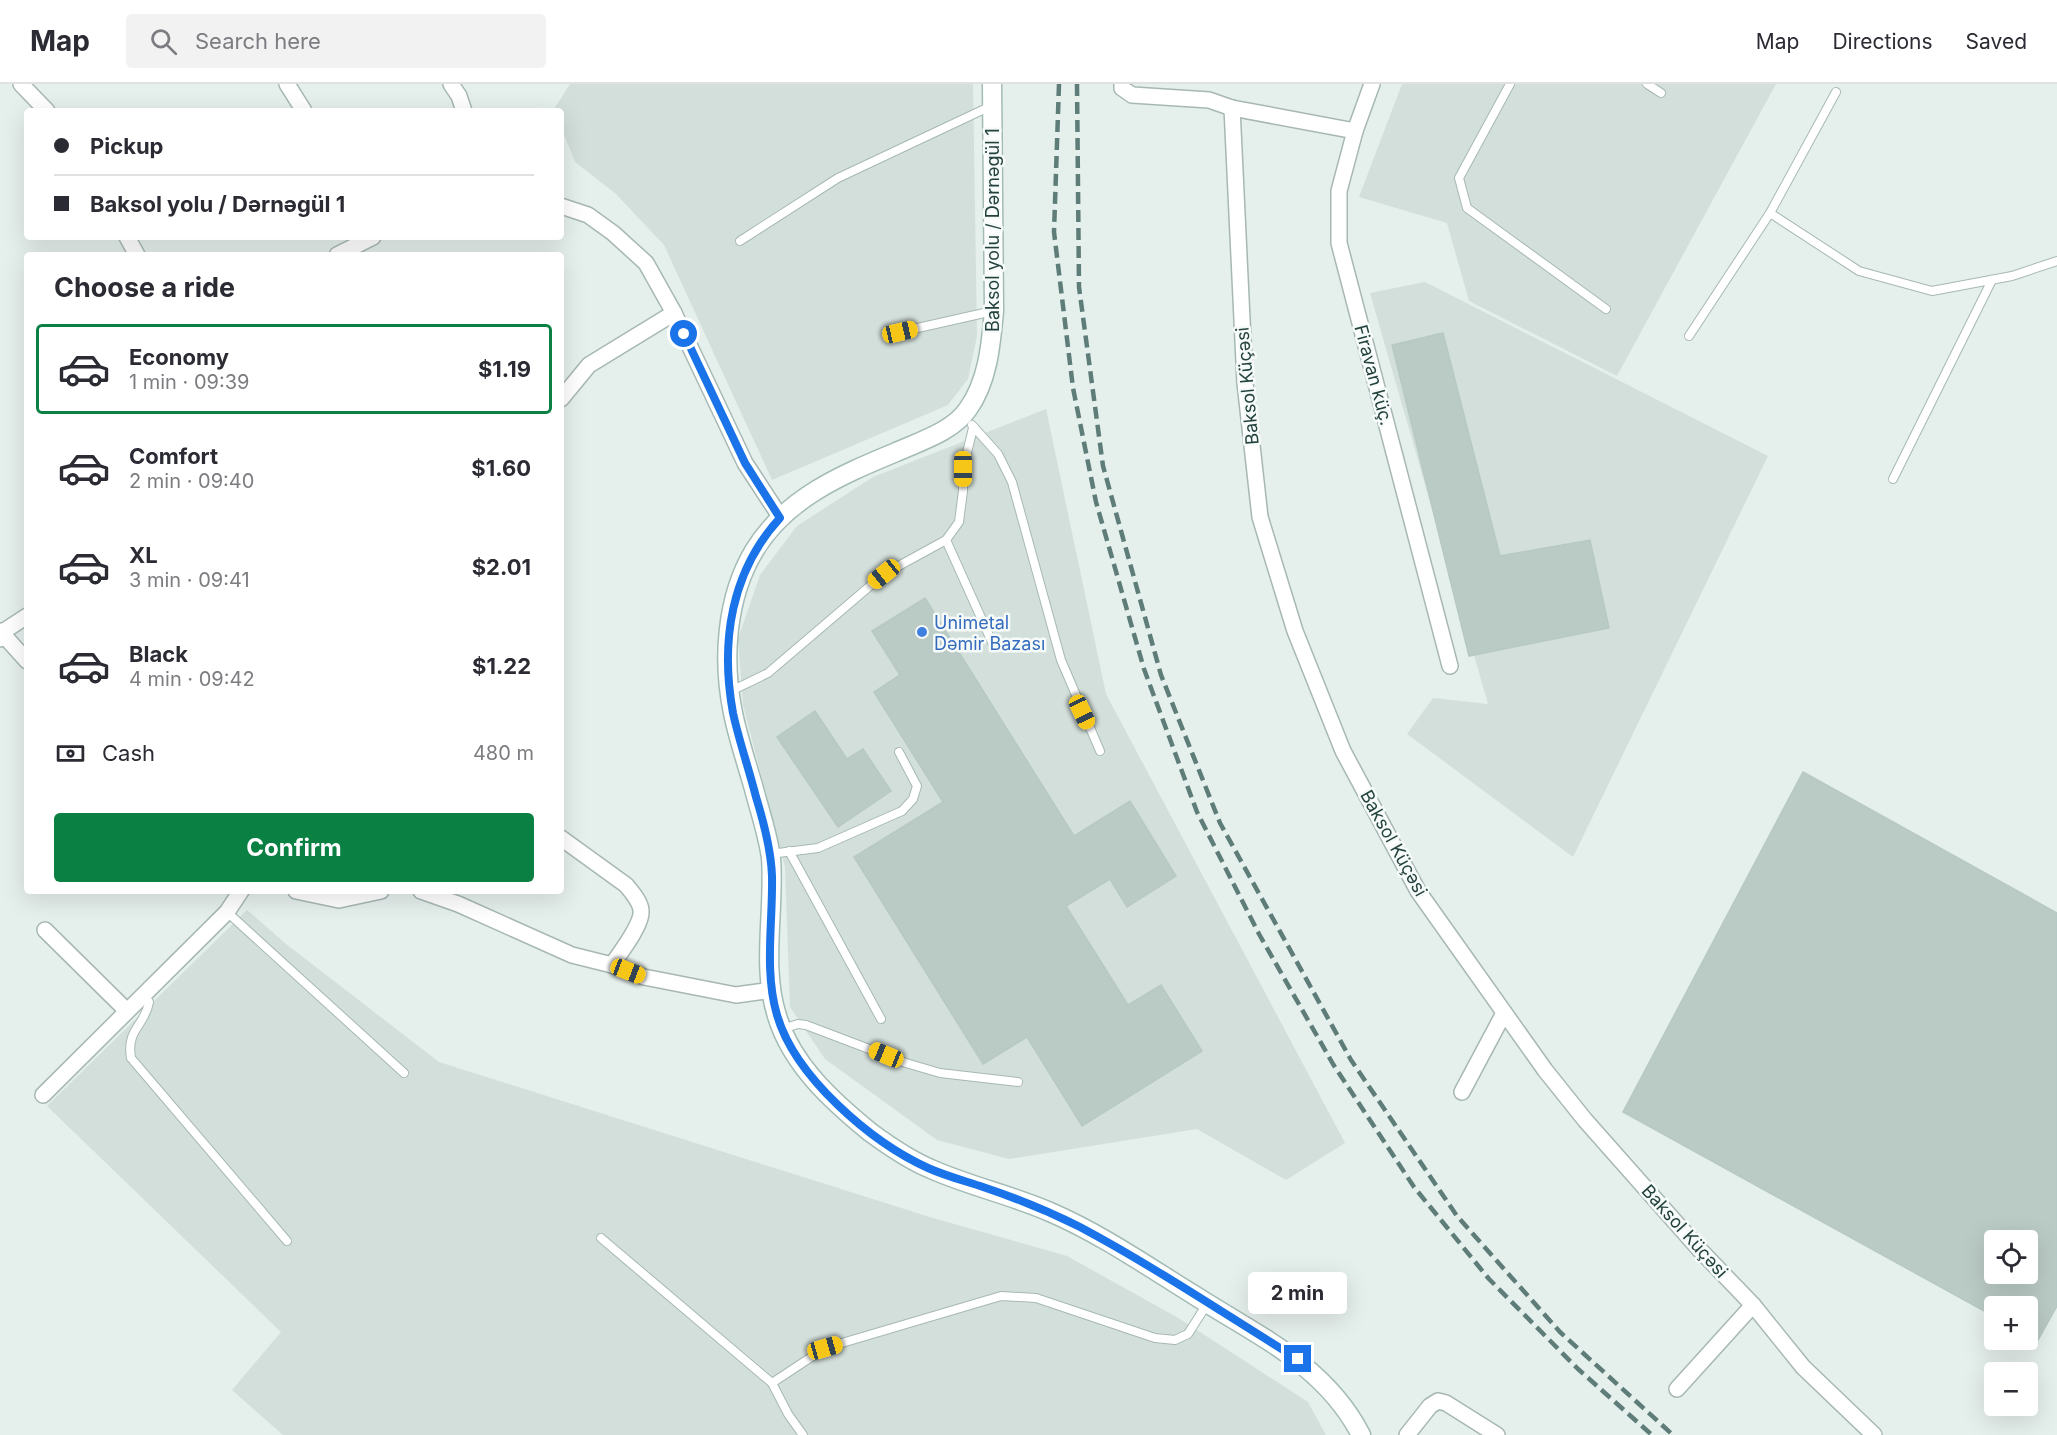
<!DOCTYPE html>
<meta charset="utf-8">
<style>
:root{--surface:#fff;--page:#f2f2f3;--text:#2b2b33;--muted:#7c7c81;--line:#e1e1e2;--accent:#0b8043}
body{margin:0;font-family:Inter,sans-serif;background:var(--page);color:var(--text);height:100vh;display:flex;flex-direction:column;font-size:22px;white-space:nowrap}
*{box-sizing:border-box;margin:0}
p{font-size:20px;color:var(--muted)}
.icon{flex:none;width:33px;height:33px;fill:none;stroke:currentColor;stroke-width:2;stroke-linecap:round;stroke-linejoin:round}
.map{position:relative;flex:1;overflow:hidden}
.details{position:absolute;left:24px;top:168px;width:540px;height:642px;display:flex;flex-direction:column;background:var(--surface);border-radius:6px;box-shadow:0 6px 24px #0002}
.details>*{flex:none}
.top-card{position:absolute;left:24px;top:24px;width:540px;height:132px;border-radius:6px;box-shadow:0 6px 24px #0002;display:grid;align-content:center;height:132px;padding:0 30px;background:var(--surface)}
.buttons{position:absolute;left:1984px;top:1146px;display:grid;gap:12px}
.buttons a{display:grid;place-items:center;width:54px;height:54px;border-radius:6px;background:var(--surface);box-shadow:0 6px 24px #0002;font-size:30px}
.end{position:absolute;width:27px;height:27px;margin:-14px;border:8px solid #1a73e8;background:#fff;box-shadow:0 0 0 3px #fff}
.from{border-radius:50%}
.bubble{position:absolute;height:42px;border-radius:6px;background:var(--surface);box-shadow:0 6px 24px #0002;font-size:20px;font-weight:700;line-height:42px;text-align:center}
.car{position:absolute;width:18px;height:36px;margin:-18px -9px;border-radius:8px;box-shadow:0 0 4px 2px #0007;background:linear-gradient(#f5c518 24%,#345 0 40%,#f5c518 0 76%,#345 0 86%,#f5c518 0)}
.top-card b{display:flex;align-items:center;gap:21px;height:57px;font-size:22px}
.top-card b+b{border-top:2px solid var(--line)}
.top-card i{width:15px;height:15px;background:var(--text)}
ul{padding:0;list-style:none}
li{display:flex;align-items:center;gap:18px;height:90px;margin:0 12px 9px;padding:0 18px;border:3px solid transparent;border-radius:6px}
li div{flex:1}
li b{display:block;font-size:22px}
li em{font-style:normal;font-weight:700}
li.selected{border-color:var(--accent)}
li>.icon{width:54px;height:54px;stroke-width:1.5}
h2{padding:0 30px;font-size:27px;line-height:72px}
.pay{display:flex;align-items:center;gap:15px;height:66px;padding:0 30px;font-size:22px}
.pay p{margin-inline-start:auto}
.action{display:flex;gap:12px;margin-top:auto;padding:12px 30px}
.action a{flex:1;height:69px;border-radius:6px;background:var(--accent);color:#fff;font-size:24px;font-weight:700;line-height:69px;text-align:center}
header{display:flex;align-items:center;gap:36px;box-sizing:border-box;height:84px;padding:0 30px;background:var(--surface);border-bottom:2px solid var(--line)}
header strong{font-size:28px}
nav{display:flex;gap:33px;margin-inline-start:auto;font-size:21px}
.search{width:420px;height:54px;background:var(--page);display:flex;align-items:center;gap:15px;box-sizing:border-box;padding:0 21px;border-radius:6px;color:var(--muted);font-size:22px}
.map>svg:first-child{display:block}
.built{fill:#d3dfdb}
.building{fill:#bacac5;stroke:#b7c9c4;stroke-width:1.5;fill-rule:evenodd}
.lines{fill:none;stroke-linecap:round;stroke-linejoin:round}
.service-casing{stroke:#a7b8b4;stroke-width:10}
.minor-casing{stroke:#a7b8b4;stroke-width:18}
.secondary-casing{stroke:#a3bbb6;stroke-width:21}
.service{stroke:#fff;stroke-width:8}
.minor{stroke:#fff;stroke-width:15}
.secondary{stroke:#fff;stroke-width:18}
.rail{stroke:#5e7d79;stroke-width:4.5;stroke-dasharray:12 6;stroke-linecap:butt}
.route{stroke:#1a73e8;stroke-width:8}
.shop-dot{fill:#3f7fe0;stroke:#f6fbf9;stroke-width:2}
.labels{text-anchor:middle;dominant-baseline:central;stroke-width:5;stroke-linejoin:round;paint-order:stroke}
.street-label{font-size:18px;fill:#23423e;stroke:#f6fbf9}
.shop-label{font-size:18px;fill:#366cbe;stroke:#f6fbf9;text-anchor:start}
</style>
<header>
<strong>Map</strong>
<div class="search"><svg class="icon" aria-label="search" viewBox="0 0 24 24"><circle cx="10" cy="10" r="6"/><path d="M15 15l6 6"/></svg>Search here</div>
<nav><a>Map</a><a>Directions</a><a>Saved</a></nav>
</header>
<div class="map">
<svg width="2057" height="1351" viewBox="0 0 2057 1351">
<rect width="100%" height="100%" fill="#e5efec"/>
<g class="built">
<path d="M570 0H973L977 252 968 295 948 321 772 396 664 161 616 110 575 78 561 43V27H555L554 25Z"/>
<path d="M1402 0H1776L1617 292 1469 217 1447 139 1359 113Z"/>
<path d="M1425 198 1768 372 1573 773 1407 650 1433 614 1488 620 1370 209Z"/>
<path d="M1046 325 1106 610 1345 1059 1286 1096 1197 1045 1009 1075 937 1056 825 975 790 923 785 783 743 621 738 555 760 491 797 442 873 393Z"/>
<path d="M247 826 286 860 439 978 933 1134 1067 1172 1180 1235 1308 1318 1326 1351H283L232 1306 281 1248 47 1022Z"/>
</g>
<g class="building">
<path d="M1443 249 1500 472 1590 456 1609 544 1469 572 1392 261Z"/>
<path d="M925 514 1074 752 1130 717 1176 792 1127 823 1110 795 1066 822 1128 921 1161 901 1202 967 1082 1042 1027 953 983 980 854 773 943 718 874 608 900 591 872 547Z"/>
<path d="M815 627 847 675 863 665 891 707 838 743 777 653Z"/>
<path d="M1803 688 2057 829V1222L2038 1256 2028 1251V1222H1995V1233L1623 1028ZM1995 1156H2028V1190H1995Z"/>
</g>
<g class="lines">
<defs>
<g id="service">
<path d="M1510 0 1459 94 1467 124 1606 225"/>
<path d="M1647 0 1661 9"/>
<path d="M1770 129 1859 187 1932 207 2012 192 2057 177"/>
<path d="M740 157 838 94 991 22"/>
<path d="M900 248 993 227"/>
<path d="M1689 252 1770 129 1836 8"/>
<path d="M972 341 998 370 1012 398 1061 576 1100 667"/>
<path d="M1893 395 1992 196"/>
<path d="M946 456 992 558"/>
<path d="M731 607 768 589 884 490 946 456 959 438 963 407V385L973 344"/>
<path d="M789 767 881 935"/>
<path d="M770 770 818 764 902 727 913 715 917 702 899 668"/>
<path d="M227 828 404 989"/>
<path d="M144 911 149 918C145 942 126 945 131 974L287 1157"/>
<path d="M782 945 798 940 806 941 906 979 940 989 1018 998"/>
<path d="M601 1154 772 1299"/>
<path d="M803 1351 788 1330 772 1299 825 1264 1001 1212 1036 1214 1155 1254 1175 1256 1188 1250 1207 1220"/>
</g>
<g id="minor">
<path d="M21 0 47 27"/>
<path d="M287 0 304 27"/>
<path d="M451 0 459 12 464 27"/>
<path d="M1122 0V4L1132 11 1209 16 1232 24 1355 47"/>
<path d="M1372 0 1355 47 1339 107V159L1450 582"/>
<path d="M1232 24 1245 299 1260 433 1295 547 1343 667 1418 807 1545 986 1585 1036 1700 1166 1753 1221 1803 1283 1874 1351"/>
<path d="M561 122 588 131 613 149 646 179 674 229 745 379 781 434"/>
<path d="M127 153 137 171"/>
<path d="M337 171 373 153"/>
<path d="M561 315 589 281 674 229"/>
<path d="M0 547 27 577"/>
<path d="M0 555 1 549 27 532"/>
<path d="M561 754 626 801C631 807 640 817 641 826 643 840 620 869 612 881"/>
<path d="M296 807 339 816 381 807"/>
<path d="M421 807 458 820 572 871 612 881 644 893 736 911 772 906"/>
<path d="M45 846 127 927"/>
<path d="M1462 1008 1504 929"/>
<path d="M43 1011 227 828 241 807"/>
<path d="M1677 1305 1753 1221"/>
<path d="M1407 1351 1430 1322 1438 1317 1446 1319 1497 1351"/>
</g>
<path id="secondary" d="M992 0 994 227C991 260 988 297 968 325 954 346 924 356 901 366 846 389 787 412 754 467 726 514 722 576 733 629 738 654 747 680 754 705 760 728 768 751 771 774 775 826 761 882 777 932 792 981 832 1017 870 1048 889 1062 909 1076 931 1085 969 1102 1011 1111 1050 1128 1101 1150 1147 1182 1194 1211 1258 1252 1325 1281 1361 1351"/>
</defs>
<use href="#service" class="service-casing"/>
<use href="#minor" class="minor-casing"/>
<use href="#secondary" class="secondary-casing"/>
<use href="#service" class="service"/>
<use href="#minor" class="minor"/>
<use href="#secondary" class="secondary"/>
<g class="rail">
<path d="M1059 0 1054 148 1073 304 1096 418 1144 585 1197 728 1259 850 1333 980 1414 1103 1489 1195 1578 1285 1652 1351"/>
<path d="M1077 0 1079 203 1103 382 1161 591 1220 739 1351 976 1457 1132 1560 1248 1673 1351"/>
</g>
</g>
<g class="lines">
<path class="route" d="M684 250 745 379 780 434C731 487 720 558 733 629 739 657 749 685 756 713 764 739 771 765 772 792 773 838 764 887 777 931 795 993 871 1058 928 1084 946 1092 965 1097 983 1103 1016 1114 1048 1127 1080 1143 1155 1183 1226 1231 1298 1275"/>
</g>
<circle class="shop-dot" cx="922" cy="548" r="6"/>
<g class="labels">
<g class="street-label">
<text transform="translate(992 146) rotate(-90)">Baksol yolu / Dərnəgül 1</text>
<text transform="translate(1374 291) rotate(75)">Firavan küç.</text>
<text transform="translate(1247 302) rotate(-95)">Baksol Küçəsi</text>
<text transform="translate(1394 759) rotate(61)">Baksol Küçəsi</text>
<text transform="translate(1685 1147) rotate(48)">Baksol Küçəsi</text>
</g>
<g class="shop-label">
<text x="934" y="538">Unimetal<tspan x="934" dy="21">Dəmir Bazası</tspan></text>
</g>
</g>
</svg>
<div class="buttons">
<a><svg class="icon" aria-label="locate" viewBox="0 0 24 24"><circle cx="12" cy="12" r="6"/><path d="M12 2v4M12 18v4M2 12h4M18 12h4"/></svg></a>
<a>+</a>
<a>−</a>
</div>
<i class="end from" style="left:684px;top:250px"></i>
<i class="end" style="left:1298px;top:1275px"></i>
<div class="bubble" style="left:1248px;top:1188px;width:99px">2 min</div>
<i class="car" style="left:900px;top:248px;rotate:77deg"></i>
<i class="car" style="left:963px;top:385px;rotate:180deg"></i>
<i class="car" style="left:884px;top:490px;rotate:231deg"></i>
<i class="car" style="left:1082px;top:628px;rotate:155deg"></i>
<i class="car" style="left:628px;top:887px;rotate:111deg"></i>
<i class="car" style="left:886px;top:971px;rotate:292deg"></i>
<i class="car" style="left:825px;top:1264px;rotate:74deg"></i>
<div class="top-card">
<b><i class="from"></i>Pickup</b>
<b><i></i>Baksol yolu / Dərnəgül 1</b>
</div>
<section class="details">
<h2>Choose a ride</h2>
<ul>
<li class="selected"><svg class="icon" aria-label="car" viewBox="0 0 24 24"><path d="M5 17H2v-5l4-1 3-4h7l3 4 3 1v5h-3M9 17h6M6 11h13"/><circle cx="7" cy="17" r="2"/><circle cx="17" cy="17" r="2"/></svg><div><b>Economy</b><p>1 min · 09:39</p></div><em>$1.19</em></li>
<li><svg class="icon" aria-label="car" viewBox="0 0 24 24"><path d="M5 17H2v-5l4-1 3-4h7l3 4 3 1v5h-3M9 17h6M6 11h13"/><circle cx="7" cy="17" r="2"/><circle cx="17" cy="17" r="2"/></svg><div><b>Comfort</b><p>2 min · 09:40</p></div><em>$1.60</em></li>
<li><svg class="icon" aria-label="car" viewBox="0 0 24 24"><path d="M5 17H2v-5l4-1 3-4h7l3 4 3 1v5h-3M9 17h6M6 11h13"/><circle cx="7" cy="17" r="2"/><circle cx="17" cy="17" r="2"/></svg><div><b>XL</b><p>3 min · 09:41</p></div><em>$2.01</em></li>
<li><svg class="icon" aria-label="car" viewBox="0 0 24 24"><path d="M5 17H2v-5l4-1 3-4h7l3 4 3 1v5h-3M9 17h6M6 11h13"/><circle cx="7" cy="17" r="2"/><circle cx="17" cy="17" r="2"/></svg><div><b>Black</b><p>4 min · 09:42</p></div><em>$1.22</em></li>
</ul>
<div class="pay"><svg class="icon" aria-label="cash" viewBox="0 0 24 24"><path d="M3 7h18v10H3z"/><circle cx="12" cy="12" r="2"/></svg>Cash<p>480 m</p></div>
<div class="action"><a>Confirm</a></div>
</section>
</div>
